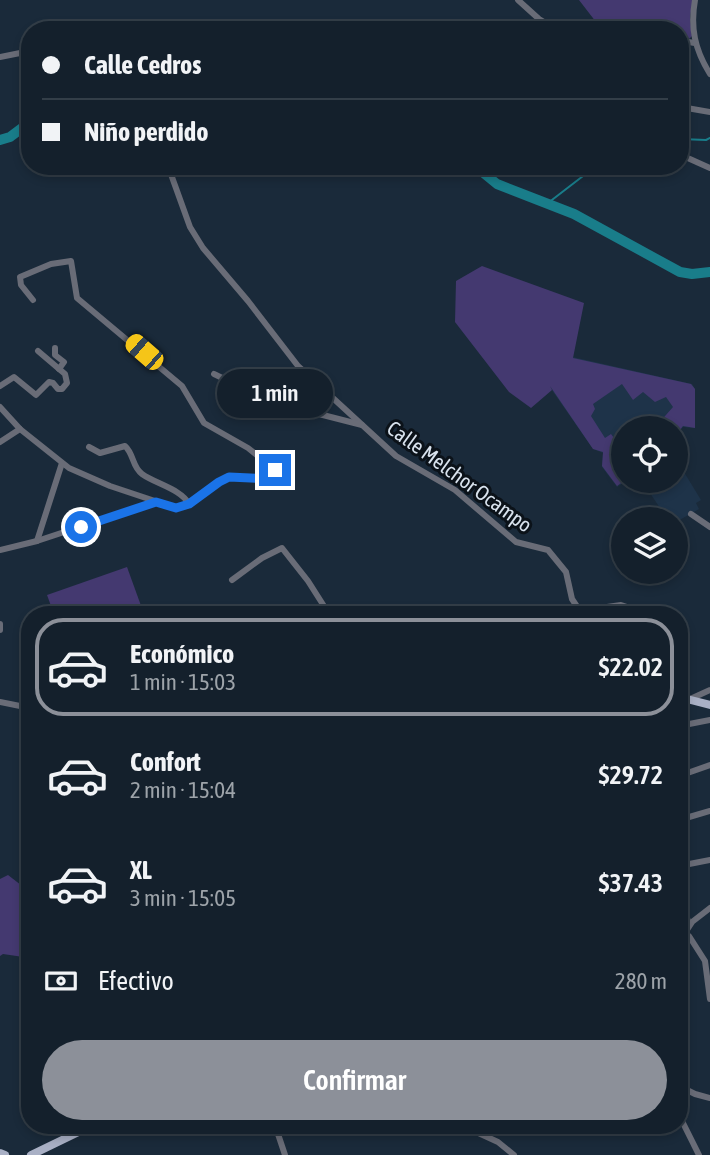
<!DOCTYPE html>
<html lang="es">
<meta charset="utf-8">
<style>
:root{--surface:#14202c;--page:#1d2834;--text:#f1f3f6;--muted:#9da3a9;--line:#333e48;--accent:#8c9099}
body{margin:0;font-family:"Asap Condensed",sans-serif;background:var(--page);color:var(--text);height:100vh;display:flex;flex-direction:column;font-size:26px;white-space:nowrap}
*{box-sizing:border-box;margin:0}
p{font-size:23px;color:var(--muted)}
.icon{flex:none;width:38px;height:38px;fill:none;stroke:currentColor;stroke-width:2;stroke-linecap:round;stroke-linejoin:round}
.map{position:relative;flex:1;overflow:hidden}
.sheet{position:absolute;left:21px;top:606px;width:667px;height:528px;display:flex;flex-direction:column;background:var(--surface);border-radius:28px;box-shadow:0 4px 10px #0003,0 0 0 2px var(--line)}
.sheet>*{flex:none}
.guide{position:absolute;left:21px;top:21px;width:668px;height:154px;border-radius:28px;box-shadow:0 4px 10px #0003,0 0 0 2px var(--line);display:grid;align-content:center;height:154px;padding:0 21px;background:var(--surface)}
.tools{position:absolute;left:611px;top:416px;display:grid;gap:14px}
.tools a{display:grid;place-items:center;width:77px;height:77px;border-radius:50%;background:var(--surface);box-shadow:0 4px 10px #0003,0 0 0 2px var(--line);font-size:35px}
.end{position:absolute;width:32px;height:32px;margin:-16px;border:9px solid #1a73e8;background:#fff;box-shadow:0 0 0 4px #fff}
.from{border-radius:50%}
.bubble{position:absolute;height:49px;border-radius:24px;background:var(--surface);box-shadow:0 4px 10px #0003,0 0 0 2px var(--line);font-size:23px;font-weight:600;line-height:49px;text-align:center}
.car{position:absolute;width:21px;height:42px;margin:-21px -10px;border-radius:9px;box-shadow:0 0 5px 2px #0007;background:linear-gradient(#f5c518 24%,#345 0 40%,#f5c518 0 76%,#345 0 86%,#f5c518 0)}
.guide b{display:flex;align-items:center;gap:24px;height:66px;font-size:26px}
.guide b+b{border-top:2px solid var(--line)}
.guide i{width:18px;height:18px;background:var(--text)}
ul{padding:12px 0 0;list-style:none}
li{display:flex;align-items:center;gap:21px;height:98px;margin:0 14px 10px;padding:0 7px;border:4px solid transparent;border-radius:28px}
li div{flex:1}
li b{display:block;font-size:26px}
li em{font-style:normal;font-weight:600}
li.selected{border-color:var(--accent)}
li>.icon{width:63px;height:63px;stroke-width:1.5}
.pay{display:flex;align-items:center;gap:18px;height:77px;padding:0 21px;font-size:26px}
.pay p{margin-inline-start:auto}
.button{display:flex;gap:14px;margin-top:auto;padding:14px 21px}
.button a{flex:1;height:80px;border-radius:42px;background:var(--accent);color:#fff;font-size:28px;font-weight:600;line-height:80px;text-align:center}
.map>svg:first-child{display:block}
.built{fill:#1e3349}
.green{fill:#443970}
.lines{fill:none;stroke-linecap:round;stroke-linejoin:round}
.stream{stroke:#197d8a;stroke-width:2}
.river{stroke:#197d8a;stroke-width:10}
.minor{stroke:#696c77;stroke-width:6}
.major{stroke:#a9b0c5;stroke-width:8}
.route{stroke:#1a73e8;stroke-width:9}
.labels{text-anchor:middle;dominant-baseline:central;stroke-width:6;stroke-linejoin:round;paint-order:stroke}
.street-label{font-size:21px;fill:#d9e3ee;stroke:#0b1219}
</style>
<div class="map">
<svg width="710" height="1155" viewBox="0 0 710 1155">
<rect width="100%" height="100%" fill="#1a2a3a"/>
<g class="built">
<path d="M555 353 692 384 695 389V428L683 427 676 435V429H623V481H626L617 487 602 467 603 453 593 449 535 366Z"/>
<path d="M676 459 701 500 696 503 699 509 676 522 668 520 642 481H676Z"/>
</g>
<g class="green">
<path d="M579 0H693L690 17 692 36 689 39 681 38V30H628L596 22Z"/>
<path d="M482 266 584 303 573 358 691 384 695 389V428L683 426 676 435V429H661L658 424 673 407 666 397 655 402 643 392 633 400 622 384 593 404 595 409 591 416 605 438 611 434 623 450 624 481 617 486 602 466 603 452 593 449 550 386 552 390 531 408 509 392 455 322 456 281Z"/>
<path d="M127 567 144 614H54L47 595Z"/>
<path d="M8 875 30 892V958L3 954 0 956V879Z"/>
</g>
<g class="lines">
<g class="stream">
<path d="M681 139 706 140 710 138"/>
<path d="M548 203 596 166"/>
</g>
<g class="river">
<path d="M0 140 10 137 30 122"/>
<path d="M475 166 497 184 574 214 680 272 692 274 710 272"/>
</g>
<g class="minor">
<path d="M518 0 539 19 557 30"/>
<path d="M695 0C690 28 695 50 710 74"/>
<path d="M681 41 695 43"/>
<path d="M0 57 30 51"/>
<path d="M681 107 710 112"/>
<path d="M681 155 710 168"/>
<path d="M168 166 190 227 203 248 248 301 298 366 396 456 455 490 516 542 548 550 566 572 572 599 582 614"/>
<path d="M55 348V355L64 362 59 369"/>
<path d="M214 374 272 402 362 425"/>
<path d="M0 386 14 377 36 395 49 382 53 383 58 389H62L67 383 65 374 38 351"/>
<path d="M0 407 20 429 69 468 110 486 176 508 190 504 225 478 235 477 262 480 271 479 276 474 272 467 248 448 204 423 182 386 77 298 71 261 51 264 20 277 21 285 33 300"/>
<path d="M0 442 20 429"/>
<path d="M89 447 100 453 125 446C134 454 132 467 142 474 156 484 181 489 189 504"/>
<path d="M691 514 710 527"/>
<path d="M37 541 62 463"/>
<path d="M0 550 37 541 155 502"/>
<path d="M232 580 262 558 282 548 308 581 329 614"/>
<path d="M579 611 621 605 630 608"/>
<path d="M0 624V630"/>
<path d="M688 700 710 690"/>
<path d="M0 702 30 708"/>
<path d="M679 726 710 720"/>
<path d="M679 776 710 765"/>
<path d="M679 820 710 811"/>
<path d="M679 843 684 865"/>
<path d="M679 866 710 860"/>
<path d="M679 889 689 925"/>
<path d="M679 933 689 936 705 961 710 999"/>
<path d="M679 942 692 922 710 908"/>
<path d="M679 1086 695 1094 710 1098"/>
<path d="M679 1115 699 1155"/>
<path d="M275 1125 285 1155"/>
<path d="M461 1125 498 1142 514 1155"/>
</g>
<g class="major">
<path d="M679 697 710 705"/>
<path d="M0 1153 5 1155"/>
<path d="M31 1155 93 1125"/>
</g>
</g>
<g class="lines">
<path class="route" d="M81 527 156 502 176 508 189 504 219 482 229 477 271 479 276 474 275 470"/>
</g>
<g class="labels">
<g class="street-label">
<text transform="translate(460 476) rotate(36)">Calle Melchor Ocampo</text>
</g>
</g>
</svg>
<div class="tools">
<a><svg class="icon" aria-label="locate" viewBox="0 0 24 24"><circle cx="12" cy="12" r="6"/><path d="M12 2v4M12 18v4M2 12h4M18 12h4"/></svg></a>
<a><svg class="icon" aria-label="layers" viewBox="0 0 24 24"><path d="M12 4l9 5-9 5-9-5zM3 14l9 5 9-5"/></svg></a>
</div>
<i class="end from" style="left:81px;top:527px"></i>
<i class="end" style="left:275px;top:470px"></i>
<div class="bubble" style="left:217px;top:369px;width:116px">1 min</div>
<i class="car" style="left:144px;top:352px;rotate:311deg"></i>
<div class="guide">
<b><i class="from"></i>Calle Cedros</b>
<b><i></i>Niño perdido</b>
</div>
<section class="sheet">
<ul>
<li class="selected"><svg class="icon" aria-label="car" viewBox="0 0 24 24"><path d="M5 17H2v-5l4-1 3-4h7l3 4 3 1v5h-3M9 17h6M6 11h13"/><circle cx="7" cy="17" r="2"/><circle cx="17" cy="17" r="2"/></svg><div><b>Económico</b><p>1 min · 15:03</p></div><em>$22.02</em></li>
<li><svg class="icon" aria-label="car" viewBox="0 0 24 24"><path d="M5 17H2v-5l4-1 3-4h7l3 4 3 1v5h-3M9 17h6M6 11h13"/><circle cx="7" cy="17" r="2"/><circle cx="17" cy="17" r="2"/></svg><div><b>Confort</b><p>2 min · 15:04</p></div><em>$29.72</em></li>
<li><svg class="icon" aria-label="car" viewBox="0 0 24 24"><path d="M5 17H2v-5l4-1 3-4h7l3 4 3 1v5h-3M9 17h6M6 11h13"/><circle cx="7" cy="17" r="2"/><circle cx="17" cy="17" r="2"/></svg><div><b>XL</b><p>3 min · 15:05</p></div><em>$37.43</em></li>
</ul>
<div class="pay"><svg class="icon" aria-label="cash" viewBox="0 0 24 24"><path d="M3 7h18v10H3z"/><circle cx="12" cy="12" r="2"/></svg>Efectivo<p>280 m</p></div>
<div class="button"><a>Confirmar</a></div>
</section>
</div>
